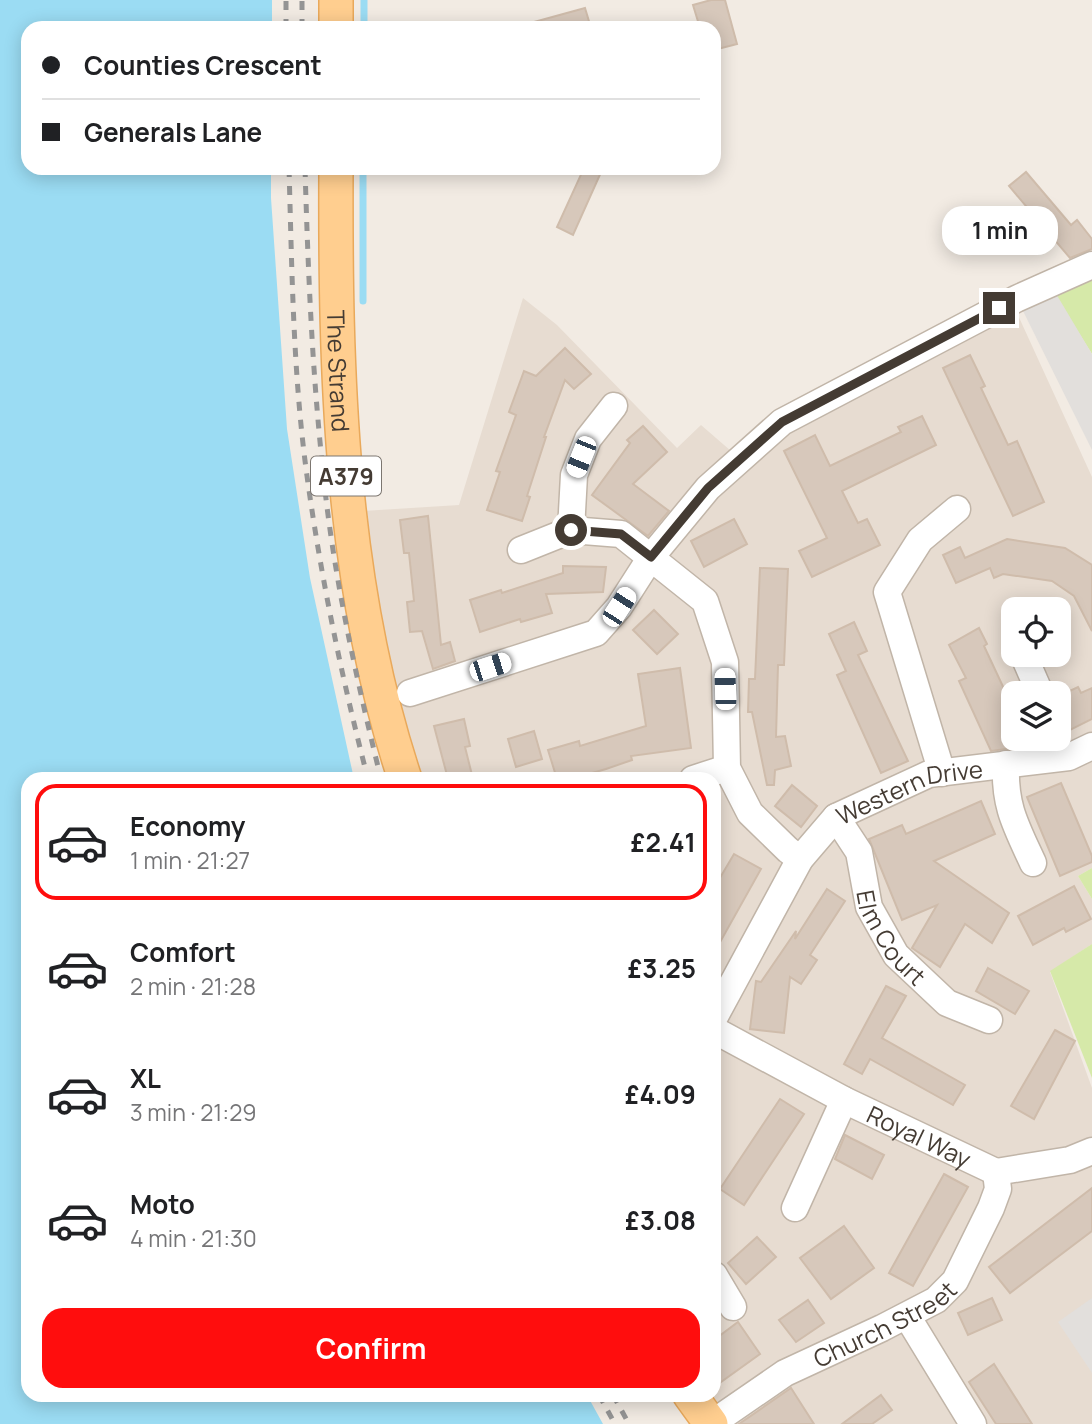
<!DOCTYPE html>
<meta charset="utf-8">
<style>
:root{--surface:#fff;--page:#f2f2f2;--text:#202124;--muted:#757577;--line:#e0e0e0;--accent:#ff0d0d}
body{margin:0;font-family:Manrope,sans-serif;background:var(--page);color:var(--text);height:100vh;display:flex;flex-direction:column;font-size:26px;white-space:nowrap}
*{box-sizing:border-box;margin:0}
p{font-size:23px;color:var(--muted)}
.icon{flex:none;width:38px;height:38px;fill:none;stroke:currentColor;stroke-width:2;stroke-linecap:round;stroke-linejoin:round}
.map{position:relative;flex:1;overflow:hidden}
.drawer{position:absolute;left:21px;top:772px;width:700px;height:630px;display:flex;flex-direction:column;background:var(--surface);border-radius:21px;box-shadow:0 4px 18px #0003}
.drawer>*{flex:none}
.top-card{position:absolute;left:21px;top:21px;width:700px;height:154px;border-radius:21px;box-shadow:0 4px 18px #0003;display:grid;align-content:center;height:154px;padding:0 21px;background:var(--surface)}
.controls{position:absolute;left:1001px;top:597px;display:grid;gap:14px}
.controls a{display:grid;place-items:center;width:70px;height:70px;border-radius:14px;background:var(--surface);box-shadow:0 4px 18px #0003;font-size:35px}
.end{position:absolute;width:32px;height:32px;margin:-16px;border:9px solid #443b33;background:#fff;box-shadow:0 0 0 4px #fff}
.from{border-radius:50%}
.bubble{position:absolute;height:49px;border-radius:21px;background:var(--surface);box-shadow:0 4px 18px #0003;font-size:23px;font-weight:700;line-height:49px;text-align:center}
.car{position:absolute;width:21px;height:42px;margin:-21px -10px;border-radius:9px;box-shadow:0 0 5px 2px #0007;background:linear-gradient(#fff 24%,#345 0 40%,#fff 0 76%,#345 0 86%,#fff 0)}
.top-card b{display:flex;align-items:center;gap:24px;height:66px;font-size:26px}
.top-card b+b{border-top:2px solid var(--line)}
.top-card i{width:18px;height:18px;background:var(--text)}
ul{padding:12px 0 0;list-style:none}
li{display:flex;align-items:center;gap:21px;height:116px;margin:0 14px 10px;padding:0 7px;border:4px solid transparent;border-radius:21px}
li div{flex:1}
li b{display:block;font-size:26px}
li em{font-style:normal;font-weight:700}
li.selected{border-color:var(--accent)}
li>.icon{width:63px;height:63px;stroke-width:1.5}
.primary-button{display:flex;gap:14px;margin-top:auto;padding:14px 21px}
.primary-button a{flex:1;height:80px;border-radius:21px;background:var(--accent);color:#fff;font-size:28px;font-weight:700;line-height:80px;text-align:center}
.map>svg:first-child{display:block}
.residential{fill:#e7dcd1;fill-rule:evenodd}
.green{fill:#d6e9a9}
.parking{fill:#e2dfdc}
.water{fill:#9bdcf3}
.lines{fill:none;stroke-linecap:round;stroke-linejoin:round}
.stream{stroke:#9bdcf3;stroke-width:7}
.building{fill:#d7c8bb;stroke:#cfbcab;stroke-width:2}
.minor-casing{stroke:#c1b5a8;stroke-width:29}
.major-casing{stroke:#e9a95b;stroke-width:36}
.minor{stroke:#fff;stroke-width:26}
.major{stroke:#ffce8f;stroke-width:33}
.rail{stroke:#949494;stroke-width:5;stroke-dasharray:9 9;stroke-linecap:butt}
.route{stroke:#443b33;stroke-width:9}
.labels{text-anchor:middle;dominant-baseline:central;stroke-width:7;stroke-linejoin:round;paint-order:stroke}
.shield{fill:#fff;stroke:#7c7670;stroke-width:2}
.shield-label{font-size:23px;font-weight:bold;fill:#443b33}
.street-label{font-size:24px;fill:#443b33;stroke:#fff}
</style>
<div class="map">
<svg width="1092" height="1424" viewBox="0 0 1092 1424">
<rect width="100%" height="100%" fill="#f2ebe3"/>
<path class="residential" d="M523 298 557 325 677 448 701 425 746 464 803 420 1017 313 1092 477V868L1078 876 1092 899V944L1050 972 1092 1088V1424H726L702 1395H714V779H421L392 694 363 511 459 505ZM1013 609H1059V654H1013ZM1013 693H1059V738H1013Z"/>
<g class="green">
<path d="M1092 273V354L1054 293Z"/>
<path d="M1092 868V899L1078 876Z"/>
<path d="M1092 944V1078L1050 971Z"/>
</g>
<g class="parking">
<path d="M1055 292 1092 354V450L1023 311Z"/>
<path d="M1092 1298V1373L1058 1322Z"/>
</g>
<path class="water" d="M0 0H272V28H28V168H271V198L287 429 310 578 354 779H28V1395H587L603 1424H0Z"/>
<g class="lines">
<g class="stream">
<path d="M364 28V0"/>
<path d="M363 301V168"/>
</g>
</g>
<g class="building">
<path d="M711 0H725L737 44 714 50V28H700L693 5Z"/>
<path d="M585 8 591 28H535L534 22Z"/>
<path d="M584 168 602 170 573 235 557 227Z"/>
<path d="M1026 172 1071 225 1077 220 1092 239V249L1070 258 1009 186Z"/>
<path d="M565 348 591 374 574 389 565 380 544 437H546L527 496 530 497 522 521 487 510 500 472 496 471 516 415 509 412 524 371 536 376Z"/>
<path d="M970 355 985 386 981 388 1008 445 1017 441 1044 502 1013 516 943 368Z"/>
<path d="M922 416 936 445 842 491 858 523 867 519 880 545 812 577 799 551 827 538 784 451 815 435 830 466 901 432 898 427Z"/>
<path d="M643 426 667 452 633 484 669 511 648 536 592 495 630 443 627 440Z"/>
<path d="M428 516 441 645 450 642 455 661 433 669 422 631 410 632 407 602 414 601 409 553H404L400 520Z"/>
<path d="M734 519 747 544 704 567 691 541Z"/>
<path d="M1007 539 1065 548 1092 565V631L1074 596 1052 581 1003 574 994 578 990 568 956 583 943 555 960 547 965 558Z"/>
<path d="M563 566 606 567 603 592 546 594 552 613 521 622 520 619 480 632 470 600 501 590 502 593 563 573Z"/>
<path d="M760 568 788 569 784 665H778L776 737 785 736 791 766 775 770 774 785H767L752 712H748L749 679H755Z"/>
<path d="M654 610 678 634 657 654 633 630Z"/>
<path d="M854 622 867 651 858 655 908 761 881 773 837 675 846 671 829 634Z"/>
<path d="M979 628 987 644 984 646 1013 708V748L991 751 959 681 966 678 949 645Z"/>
<path d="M680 668 691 748 631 756 632 760 606 769 571 779H557L548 750 579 741 580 746 646 726 638 674Z"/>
<path d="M1078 687 1081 693 1092 688V719L1068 731 1059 712V696Z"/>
<path d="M464 719 470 746 465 747 473 779H448L434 726Z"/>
<path d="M534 731 542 759 516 767 508 739Z"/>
<path d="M1061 783 1092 856V862L1060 876 1027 797Z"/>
<path d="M792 785 817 806 801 827 775 806Z"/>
<path d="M981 801 995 834 934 861 1009 913 992 943 965 924 940 967 912 948 937 905 902 920 869 839 902 825 906 834Z"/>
<path d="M734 854 761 869 714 953V888Z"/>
<path d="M1074 886 1091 919 1066 932 1064 928 1033 945 1018 916Z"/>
<path d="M827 889 845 901 810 955 817 960 801 984 790 977 784 1033 750 1029 756 981 761 982 796 931 795 939Z"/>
<path d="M988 968 1029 991 1015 1014 976 991Z"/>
<path d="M886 986 906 996 882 1038 965 1085 953 1105 870 1059 862 1074 844 1064Z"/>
<path d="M1055 1030 1075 1041 1034 1119 1011 1106Z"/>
<path d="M780 1099 804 1114 744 1205 720 1189Z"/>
<path d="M845 1135 884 1155 872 1179 835 1159Z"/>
<path d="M944 1174 968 1187 913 1286 889 1273Z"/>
<path d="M1092 1188V1231L1010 1293 989 1267Z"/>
<path d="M844 1226 874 1268 831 1299 800 1258Z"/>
<path d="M757 1237 776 1257 746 1284 728 1263Z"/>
<path d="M992 1298 1002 1320 968 1335 958 1313Z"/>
<path d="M808 1300 824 1323 796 1342 779 1320Z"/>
<path d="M738 1322 760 1354 714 1387V1340Z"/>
<path d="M994 1364 1032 1424H996L969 1382Z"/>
<path d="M791 1388 814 1424H739Z"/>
<path d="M881 1395 892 1410 872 1424H842Z"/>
</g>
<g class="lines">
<defs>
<g id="minor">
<path d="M614 406 588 439 574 475 571 530 621 534 705 601 725 662 727 768 750 813 788 850 800 859"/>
<path d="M521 550 571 530"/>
<path d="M1023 654 1040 693"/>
<path d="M410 693 596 633 619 607 651 557 708 488 782 422 1016 299 1092 265"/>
<path d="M1006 764C1004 806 1016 826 1033 863"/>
<path d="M942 773 887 592 920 540 957 509"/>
<path d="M693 779 727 768"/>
<path id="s1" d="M836 817 859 852 869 907 896 955 947 1003 989 1020"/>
<path id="s2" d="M714 1018 800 859 836 817 929 774 1069 757 1092 746"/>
<path id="s3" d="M714 1030 844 1100 996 1172"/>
<path d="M996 1172 1070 1160 1092 1151"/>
<path d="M795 1208 844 1100"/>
<path d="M714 1275 733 1307"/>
<path d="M907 1316 973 1424"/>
<path id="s4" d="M711 1424 785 1373 882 1328 936 1300 955 1281 991 1208 998 1189 996 1172"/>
</g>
<g id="major">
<path d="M336 28V0"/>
<path id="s5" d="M336 168C335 372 340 584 405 779"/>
<path d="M690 1395 711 1424"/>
</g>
</defs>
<use href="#minor" class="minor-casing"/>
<use href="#major" class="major-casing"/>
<use href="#minor" class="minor"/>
<use href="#major" class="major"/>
<g class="rail">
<path d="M286 28V0"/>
<path d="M302 28V0"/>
<path d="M289 168C292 271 293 374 307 476 321 578 342 679 368 779"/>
<path d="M305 168C308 269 312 370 323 471 333 574 356 677 381 779"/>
<path d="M599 1395 615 1424"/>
<path d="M613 1395 629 1424"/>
</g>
</g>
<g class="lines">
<path class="route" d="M571 530 621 534 651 557 708 488 782 422 999 308"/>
</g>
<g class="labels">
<rect class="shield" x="311" y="456.5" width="70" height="39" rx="5"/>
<g class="shield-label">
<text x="346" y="476">A379</text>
</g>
<g class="street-label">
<text stroke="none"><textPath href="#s5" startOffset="203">The Strand</textPath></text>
<text stroke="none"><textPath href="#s2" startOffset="315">Western Drive</textPath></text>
<text stroke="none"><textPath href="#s1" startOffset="135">Elm Court</textPath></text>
<text stroke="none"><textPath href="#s3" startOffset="231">Royal Way</textPath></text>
<text stroke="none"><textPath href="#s4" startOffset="201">Church Street</textPath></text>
</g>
</g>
</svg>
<div class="controls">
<a><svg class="icon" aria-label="locate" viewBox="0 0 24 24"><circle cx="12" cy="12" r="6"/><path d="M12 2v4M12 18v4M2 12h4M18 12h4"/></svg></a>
<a><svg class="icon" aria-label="layers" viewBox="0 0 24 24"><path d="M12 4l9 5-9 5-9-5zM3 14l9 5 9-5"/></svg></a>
</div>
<i class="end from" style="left:571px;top:530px"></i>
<i class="end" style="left:999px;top:308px"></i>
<div class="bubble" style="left:942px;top:206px;width:116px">1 min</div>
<i class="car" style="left:581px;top:457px;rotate:202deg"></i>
<i class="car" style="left:619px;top:607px;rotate:33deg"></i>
<i class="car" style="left:490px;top:667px;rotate:72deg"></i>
<i class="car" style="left:725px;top:689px;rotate:358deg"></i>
<div class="top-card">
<b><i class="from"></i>Counties Crescent</b>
<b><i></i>Generals Lane</b>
</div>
<section class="drawer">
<ul>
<li class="selected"><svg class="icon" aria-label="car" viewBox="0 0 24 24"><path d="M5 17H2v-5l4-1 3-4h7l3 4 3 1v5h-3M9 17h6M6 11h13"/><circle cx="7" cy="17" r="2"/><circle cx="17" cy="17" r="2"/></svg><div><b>Economy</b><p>1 min · 21:27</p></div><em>£2.41</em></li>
<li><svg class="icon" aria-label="car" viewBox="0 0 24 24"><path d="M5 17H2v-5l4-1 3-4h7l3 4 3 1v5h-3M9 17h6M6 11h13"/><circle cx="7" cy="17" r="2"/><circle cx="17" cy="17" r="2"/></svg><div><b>Comfort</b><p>2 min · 21:28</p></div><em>£3.25</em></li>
<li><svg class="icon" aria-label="car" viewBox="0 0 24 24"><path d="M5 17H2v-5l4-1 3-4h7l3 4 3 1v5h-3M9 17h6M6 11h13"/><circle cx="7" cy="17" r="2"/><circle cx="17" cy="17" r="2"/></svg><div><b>XL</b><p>3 min · 21:29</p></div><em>£4.09</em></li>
<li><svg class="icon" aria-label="car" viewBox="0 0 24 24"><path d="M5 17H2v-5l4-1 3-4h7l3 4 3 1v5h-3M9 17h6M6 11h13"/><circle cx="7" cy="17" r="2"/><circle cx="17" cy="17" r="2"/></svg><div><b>Moto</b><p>4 min · 21:30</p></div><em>£3.08</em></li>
</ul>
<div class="primary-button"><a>Confirm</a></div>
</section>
</div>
